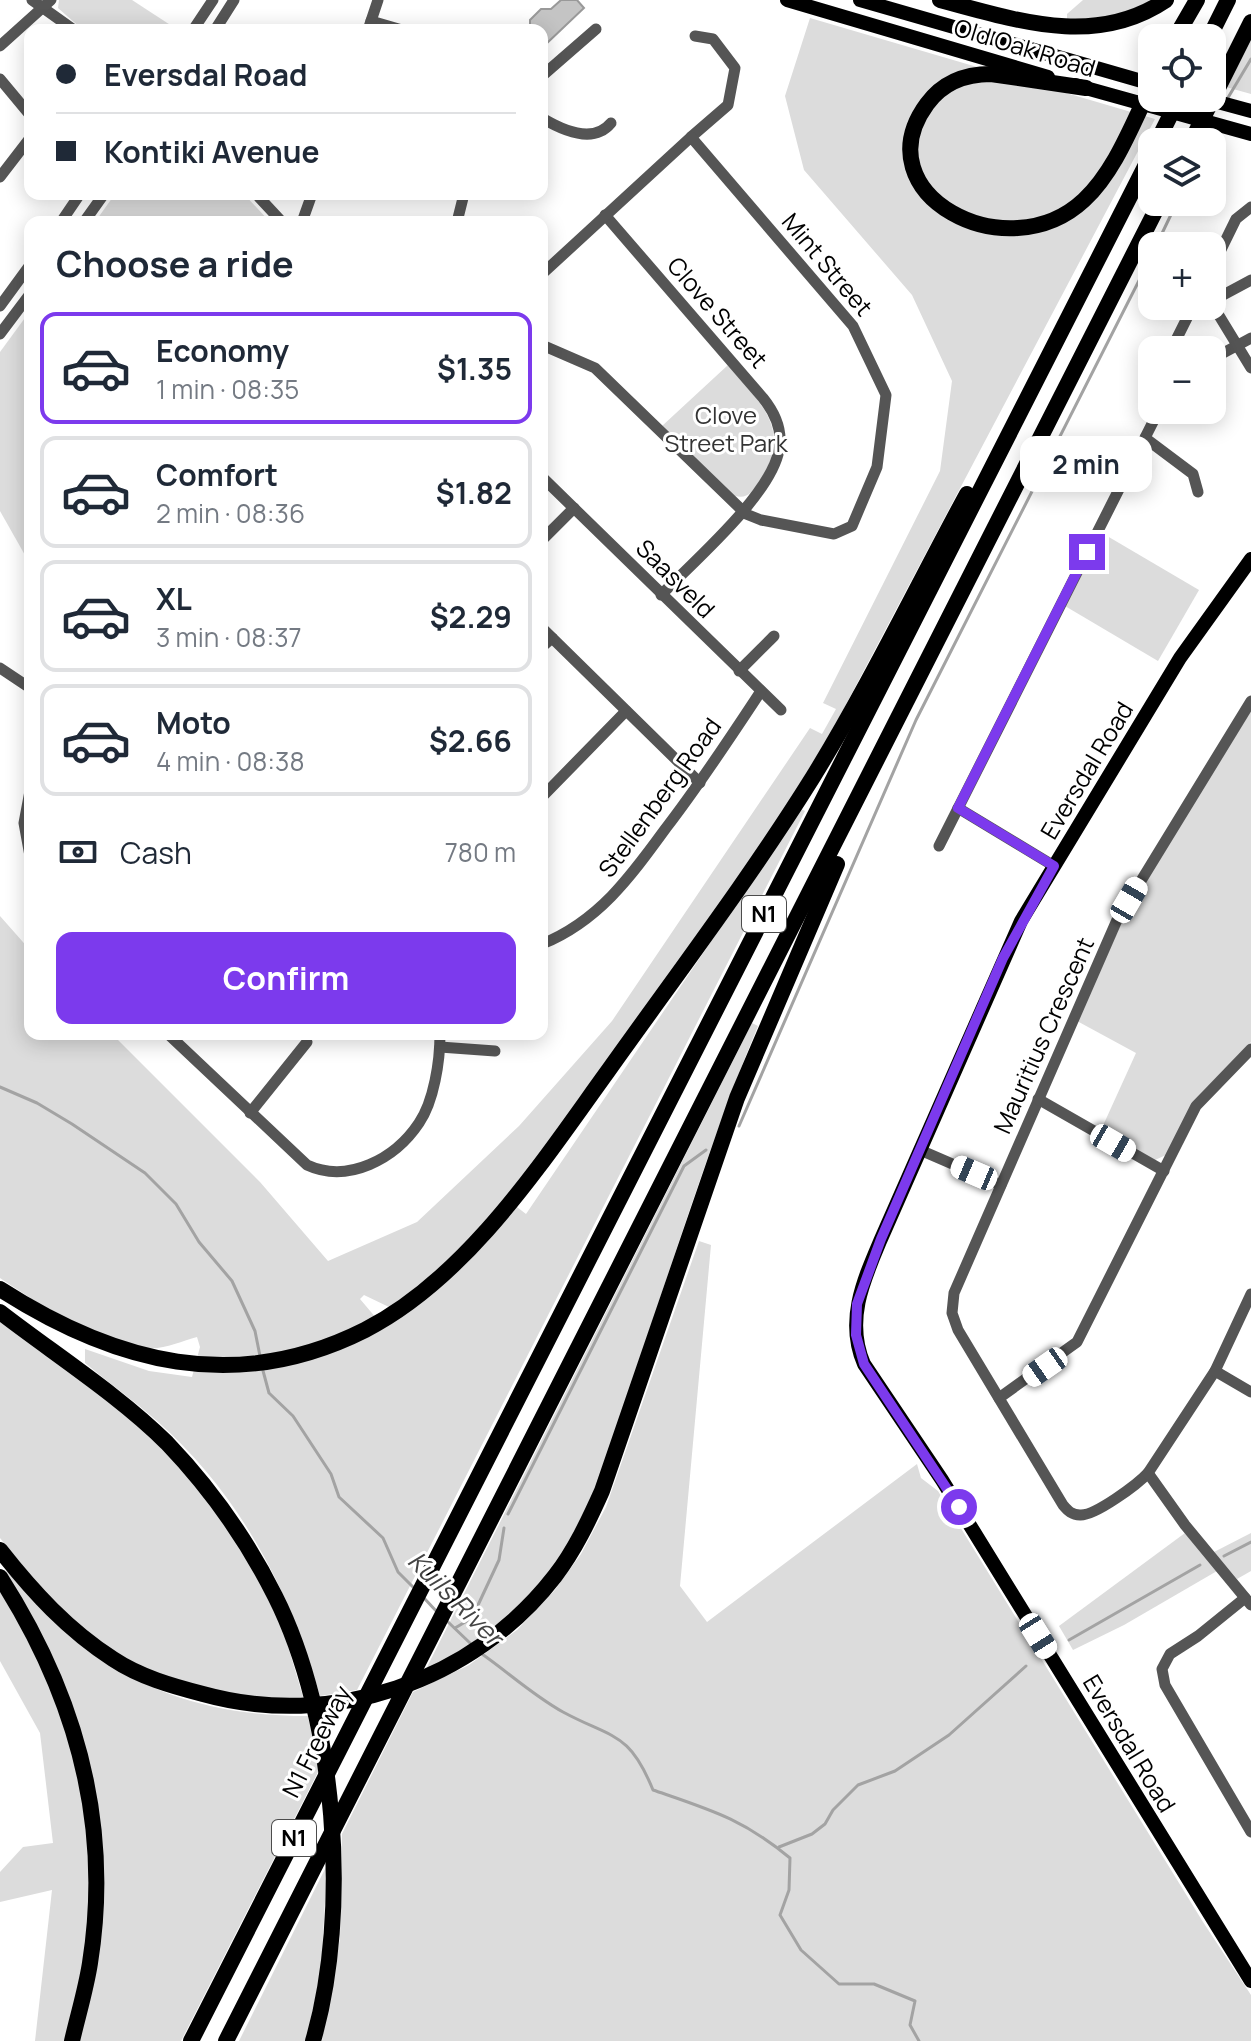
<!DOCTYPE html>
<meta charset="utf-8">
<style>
:root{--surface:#fff;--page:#f2f2f3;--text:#1f2937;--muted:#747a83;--line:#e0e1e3;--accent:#7c3aed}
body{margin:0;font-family:Manrope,sans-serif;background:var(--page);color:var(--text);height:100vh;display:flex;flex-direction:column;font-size:30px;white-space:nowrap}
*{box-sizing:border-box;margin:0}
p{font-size:26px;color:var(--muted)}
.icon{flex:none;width:44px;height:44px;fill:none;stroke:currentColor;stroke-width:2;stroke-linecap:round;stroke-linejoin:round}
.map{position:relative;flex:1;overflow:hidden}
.panel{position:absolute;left:24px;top:216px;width:524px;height:824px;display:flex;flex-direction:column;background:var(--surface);border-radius:16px;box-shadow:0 4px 20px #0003}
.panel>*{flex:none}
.hud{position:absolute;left:24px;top:24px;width:524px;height:176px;border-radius:16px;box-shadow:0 4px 20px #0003;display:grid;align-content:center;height:176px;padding:0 32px;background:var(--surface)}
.fabs{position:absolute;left:1138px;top:24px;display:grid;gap:16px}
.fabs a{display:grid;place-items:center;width:88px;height:88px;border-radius:16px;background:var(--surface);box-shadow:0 4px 20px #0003;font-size:40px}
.end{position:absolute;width:36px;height:36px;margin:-18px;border:10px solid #7c3aed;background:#fff;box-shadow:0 0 0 4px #fff}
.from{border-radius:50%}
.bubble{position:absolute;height:56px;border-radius:16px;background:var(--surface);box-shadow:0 4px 20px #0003;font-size:26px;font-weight:700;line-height:56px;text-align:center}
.car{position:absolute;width:24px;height:48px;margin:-24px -12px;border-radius:10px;box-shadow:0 0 6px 2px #0007;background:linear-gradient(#fff 24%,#345 0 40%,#fff 0 76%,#345 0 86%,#fff 0)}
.hud b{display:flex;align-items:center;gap:28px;height:76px;font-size:30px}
.hud b+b{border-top:2px solid var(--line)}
.hud i{width:20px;height:20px;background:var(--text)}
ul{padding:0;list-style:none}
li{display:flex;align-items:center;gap:24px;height:112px;margin:0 16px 12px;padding:0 16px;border:4px solid var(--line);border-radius:16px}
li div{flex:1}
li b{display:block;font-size:30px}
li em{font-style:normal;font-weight:700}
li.active{border-color:var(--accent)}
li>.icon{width:72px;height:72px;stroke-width:1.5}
h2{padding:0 32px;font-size:36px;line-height:96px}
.pay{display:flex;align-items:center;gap:20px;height:88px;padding:0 32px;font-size:30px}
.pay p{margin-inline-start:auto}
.button{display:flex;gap:16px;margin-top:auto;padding:16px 32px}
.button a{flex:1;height:92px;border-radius:16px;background:var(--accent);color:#fff;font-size:32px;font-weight:700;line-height:92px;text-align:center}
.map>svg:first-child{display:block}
.green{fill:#dcdcdc}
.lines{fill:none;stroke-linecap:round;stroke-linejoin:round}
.stream{stroke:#a3a3a3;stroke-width:3}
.building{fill:#c4c4c4;stroke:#999;stroke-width:2}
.minor{stroke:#555;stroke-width:11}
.major{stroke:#000;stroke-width:14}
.highway{stroke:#000;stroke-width:16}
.route{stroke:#7c3aed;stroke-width:10}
.labels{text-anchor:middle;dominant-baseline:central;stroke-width:6;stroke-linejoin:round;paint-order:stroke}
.shield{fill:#fff;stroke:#4c4c4c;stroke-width:2}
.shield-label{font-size:22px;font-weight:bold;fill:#000}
.street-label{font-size:24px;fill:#000;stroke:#fff}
.park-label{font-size:24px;fill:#333;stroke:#fff}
.water-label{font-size:26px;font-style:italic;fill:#444;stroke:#fff}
</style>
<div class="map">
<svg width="1251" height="2041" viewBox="0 0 1251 2041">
<rect width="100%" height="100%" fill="#fff"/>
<g class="green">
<path d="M59 0H132L178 30H83L58 8Z"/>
<path d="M1083 0H1155L1109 18 1067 22V14Z"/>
<path d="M810 18 1155 119 842 712C783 819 711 916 640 1014 566 1117 495 1235 389 1307L364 1295 360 1299 382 1325 513 1204 526 1214 801 809 805 811 357 1690 320 1696C291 1592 239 1493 157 1421 134 1401 109 1383 85 1363V1349L149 1371 192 1377 200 1347 197 1337C182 1341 162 1350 148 1348 99 1343 40 1305 0 1278V916L30 950V1034H112L260 1182 328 1261 417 1222 519 1126 612 1021 810 728 822 734 836 709 823 703 940 471 952 381 912 295 804 170 785 96Z"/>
<path d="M1251 37V94L1226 87Z"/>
<path d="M115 194H244L270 222H95Z"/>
<path d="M30 311V564L0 511V352Z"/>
<path d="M728 365C761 404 794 430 759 482 752 492 748 499 735 496L662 426Z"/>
<path d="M1102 533 1199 590 1158 661 1065 606Z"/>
<path d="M1251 711V1042L1200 1094 1166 1155 1155 1160 1101 1130 1136 1053 1077 1021 1127 911Z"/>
<path d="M752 1023 758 1026C712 1136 677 1250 638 1363 614 1435 595 1513 548 1574 516 1616 470 1646 425 1671Z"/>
<path d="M699 1241 711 1245 680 1586 707 1622 917 1464 921 1478 938 1491 1203 1922 1251 1995V2041H322L340 1938 342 1834 413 1692 469 1665 517 1630 554 1591 581 1554 606 1507Z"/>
<path d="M0 1320 130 1417 186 1472 248 1556 282 1626 304 1700 225 1695 149 1670 115 1652 83 1629 41 1588 0 1538Z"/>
<path d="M1185 1533 1217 1571 1124 1625 1073 1650 1059 1626Z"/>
<path d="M1251 1533V1571L1237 1579 1214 1552Z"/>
<path d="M7 1571C91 1671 176 1716 308 1716L319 1770 181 2041H76L92 1974 95 1804 3 1573Z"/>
<path d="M0 1588C64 1697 100 1805 88 1933 84 1969 73 2005 65 2041H35L52 1890 0 1902V1872L23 1847 53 1843 40 1733 0 1661Z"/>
<path d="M327 1865 321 1972 306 2041H239Z"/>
</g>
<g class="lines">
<g class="stream">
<path d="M1226 101 1251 59"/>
<path d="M1205 142 1212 129"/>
<path d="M1156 246 1177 202"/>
<path d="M0 1087 37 1103 72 1124 145 1173 176 1204 199 1242 232 1281 255 1331 260 1356"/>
<path d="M739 1126 916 720 1152 255"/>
<path d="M262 1367 269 1393 293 1416 331 1474 339 1497 383 1538 398 1572 413 1587"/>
<path d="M508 1514 684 1166 706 1150"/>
<path d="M1224 1556 1251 1542"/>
<path d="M424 1598 438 1613"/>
<path d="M447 1621 470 1643"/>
<path d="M455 1628 472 1618 499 1560 504 1528"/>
<path d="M1069 1640 1200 1565"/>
<path d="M482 1654C509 1673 534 1696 563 1712 613 1739 629 1731 653 1790 711 1810 743 1819 790 1858L789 1890 780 1915 801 1950 839 1984H874L915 2001 910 2025 919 2041"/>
<path d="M779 1847 812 1834 825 1824 833 1810 858 1785 895 1771 949 1735 1026 1666"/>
</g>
</g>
<path class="building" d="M561 0H577L584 8 546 44 542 40V30H530V20L541 9H551Z"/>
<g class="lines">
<g class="minor">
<path d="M32 0 74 30"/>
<path d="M371 21 402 30"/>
<path d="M193 30 213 0"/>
<path d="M215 30 234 0"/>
<path d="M368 30 378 0"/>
<path d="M0 46 51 0"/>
<path d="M542 76 596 29"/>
<path d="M0 79 30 115"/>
<path d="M542 118C562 130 593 145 611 123"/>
<path d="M691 137 728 105 735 68 713 39 695 36"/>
<path d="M0 177 30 138"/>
<path d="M256 194 282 222"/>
<path d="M605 215 763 398C775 413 783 431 779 450 771 495 694 561 661 595"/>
<path d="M61 222 80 194"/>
<path d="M84 222 104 194"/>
<path d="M302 222 312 194"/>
<path d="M457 222 464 194"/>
<path d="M1212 268 1236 219 1251 207"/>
<path d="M542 274 691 137 853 326 886 395 877 467 852 526 834 534 761 520 746 514 595 368 542 345"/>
<path d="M1212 301 1251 280"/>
<path d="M1212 304 1251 368"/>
<path d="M0 306 30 265"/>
<path d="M0 334 30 294"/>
<path d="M1171 350 1193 306"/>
<path d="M1212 359 1251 338"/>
<path d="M1145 438 1193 474 1198 492"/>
<path d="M542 477 781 710"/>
<path d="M542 540 574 508"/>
<path d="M542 628 700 783"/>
<path d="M542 647 552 638"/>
<path d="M0 668 30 688"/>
<path d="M739 671 774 636"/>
<path d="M1251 701 1117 920 954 1293 952 1313 958 1330 1063 1505C1068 1511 1072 1515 1080 1515 1095 1516 1138 1484 1148 1473L1215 1371 1251 1294"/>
<path d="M30 791 24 823 30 856"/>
<path d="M542 797 626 711"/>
<path d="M958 808 1054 866"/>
<path d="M939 846 1159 410"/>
<path d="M542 944C599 921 631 876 666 828 700 784 730 738 761 691"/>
<path d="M168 1034 307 1165C348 1184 395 1159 419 1123 434 1101 440 1061 440 1034"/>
<path d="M440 1047 495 1051"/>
<path d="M1038 1099 1164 1171"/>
<path d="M250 1113 307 1042"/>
<path d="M920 1150 1001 1185"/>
<path d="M1215 1371 1251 1392"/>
<path d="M999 1398 1077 1342 1196 1106 1251 1049"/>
<path d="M1148 1473 1185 1525 1251 1605"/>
<path d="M1245 1598 1198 1636 1170 1654 1162 1669 1165 1685 1251 1832"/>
</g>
<g class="major">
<path d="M787 0 1048 77"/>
<path d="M860 0 1152 84"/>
<path d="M1075 85 1251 134"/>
<path d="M1203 98 1251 111"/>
<path d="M1251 559 1180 658 1021 921 881 1239C864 1279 845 1320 864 1364L942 1480 1251 1981"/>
</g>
<g class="highway">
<path d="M940 0C1016 20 1095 48 1166 0"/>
<path d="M1175 38 1197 0"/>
<path d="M1209 38 1228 0"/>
<path d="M1086 88 991 74C965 74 943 82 927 104 861 194 1007 272 1084 200 1116 170 1133 122 1152 84"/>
<path d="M1157 142 1179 98"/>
<path d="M1191 142 1251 22"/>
<path d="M0 1289C115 1363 236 1395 365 1330 468 1277 542 1162 608 1071 677 974 750 878 813 777 869 686 916 588 967 494"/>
<path d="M0 1312C53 1353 120 1396 167 1443 210 1488 247 1540 275 1596 336 1717 351 1911 313 2041"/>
<path d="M0 1550C33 1592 68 1630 113 1659 140 1677 172 1686 203 1694 332 1730 473 1682 555 1576 575 1550 589 1520 602 1491L737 1098 837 864"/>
<path d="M0 1577C75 1694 112 1824 90 1963 86 1989 78 2015 72 2041"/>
<path d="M191 2041 1152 153"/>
<path d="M226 2041 1160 202"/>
</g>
</g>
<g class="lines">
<path class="route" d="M959 1507 864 1364 856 1335 857 1304 881 1239 1003 958 1054 866 958 808 1087 552"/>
</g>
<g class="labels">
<g class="shield">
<rect x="742" y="896" width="44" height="36" rx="6"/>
<rect x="272" y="1820" width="44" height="36" rx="6"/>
</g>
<g class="shield-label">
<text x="764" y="914">N1</text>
<text x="294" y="1838">N1</text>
</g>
<g class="street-label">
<text transform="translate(1025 47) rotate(17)">Old Oak Road</text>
<text transform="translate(828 264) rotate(50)">Mint Street</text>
<text transform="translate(718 312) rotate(49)">Clove Street</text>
<text transform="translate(676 578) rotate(45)">Saasveld</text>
<text transform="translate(1086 770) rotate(-59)">Eversdal Road</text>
<text transform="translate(659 797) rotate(-54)">Stellenberg Road</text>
<text transform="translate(1043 1035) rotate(-66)">Mauritius Crescent</text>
<text transform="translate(316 1741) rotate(-63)">N1 Freeway</text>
<text transform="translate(1130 1743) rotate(59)">Eversdal Road</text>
</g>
<g class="park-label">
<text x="726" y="414">Clove<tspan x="726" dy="28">Street Park</tspan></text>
</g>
<g class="water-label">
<text transform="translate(456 1598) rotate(45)">Kuils River</text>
</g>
</g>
</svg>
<div class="fabs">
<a><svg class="icon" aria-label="locate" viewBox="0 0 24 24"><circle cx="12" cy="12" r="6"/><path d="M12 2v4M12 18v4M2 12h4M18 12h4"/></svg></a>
<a><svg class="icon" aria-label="layers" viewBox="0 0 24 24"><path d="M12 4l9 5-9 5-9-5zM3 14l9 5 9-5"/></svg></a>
<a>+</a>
<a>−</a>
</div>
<i class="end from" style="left:959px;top:1507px"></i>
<i class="end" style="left:1087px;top:552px"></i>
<div class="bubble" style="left:1020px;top:436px;width:132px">2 min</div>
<i class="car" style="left:1129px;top:900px;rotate:30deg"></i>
<i class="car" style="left:1113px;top:1143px;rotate:120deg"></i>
<i class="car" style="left:974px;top:1173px;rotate:293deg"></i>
<i class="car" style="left:1045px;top:1367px;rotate:235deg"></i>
<i class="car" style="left:1038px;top:1636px;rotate:148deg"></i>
<div class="hud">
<b><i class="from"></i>Eversdal Road</b>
<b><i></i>Kontiki Avenue</b>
</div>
<section class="panel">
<h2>Choose a ride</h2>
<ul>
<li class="active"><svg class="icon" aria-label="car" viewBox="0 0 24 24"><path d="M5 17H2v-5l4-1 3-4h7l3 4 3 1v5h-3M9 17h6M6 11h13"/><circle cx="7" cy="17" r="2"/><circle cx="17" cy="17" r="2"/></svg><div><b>Economy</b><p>1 min · 08:35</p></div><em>$1.35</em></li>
<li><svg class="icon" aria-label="car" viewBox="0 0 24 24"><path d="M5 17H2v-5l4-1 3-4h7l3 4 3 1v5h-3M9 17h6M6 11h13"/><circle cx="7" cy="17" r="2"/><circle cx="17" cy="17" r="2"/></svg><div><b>Comfort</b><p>2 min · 08:36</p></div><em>$1.82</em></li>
<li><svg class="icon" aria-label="car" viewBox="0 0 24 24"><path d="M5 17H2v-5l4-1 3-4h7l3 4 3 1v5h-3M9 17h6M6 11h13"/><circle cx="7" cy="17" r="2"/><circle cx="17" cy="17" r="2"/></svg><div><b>XL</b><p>3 min · 08:37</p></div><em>$2.29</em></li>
<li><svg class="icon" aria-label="car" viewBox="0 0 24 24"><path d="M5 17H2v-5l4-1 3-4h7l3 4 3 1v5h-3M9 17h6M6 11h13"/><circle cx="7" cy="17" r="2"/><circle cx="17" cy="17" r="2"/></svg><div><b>Moto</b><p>4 min · 08:38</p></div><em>$2.66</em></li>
</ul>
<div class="pay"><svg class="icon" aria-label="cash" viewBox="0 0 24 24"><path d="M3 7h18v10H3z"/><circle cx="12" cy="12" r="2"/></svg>Cash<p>780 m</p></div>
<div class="button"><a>Confirm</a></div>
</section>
</div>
